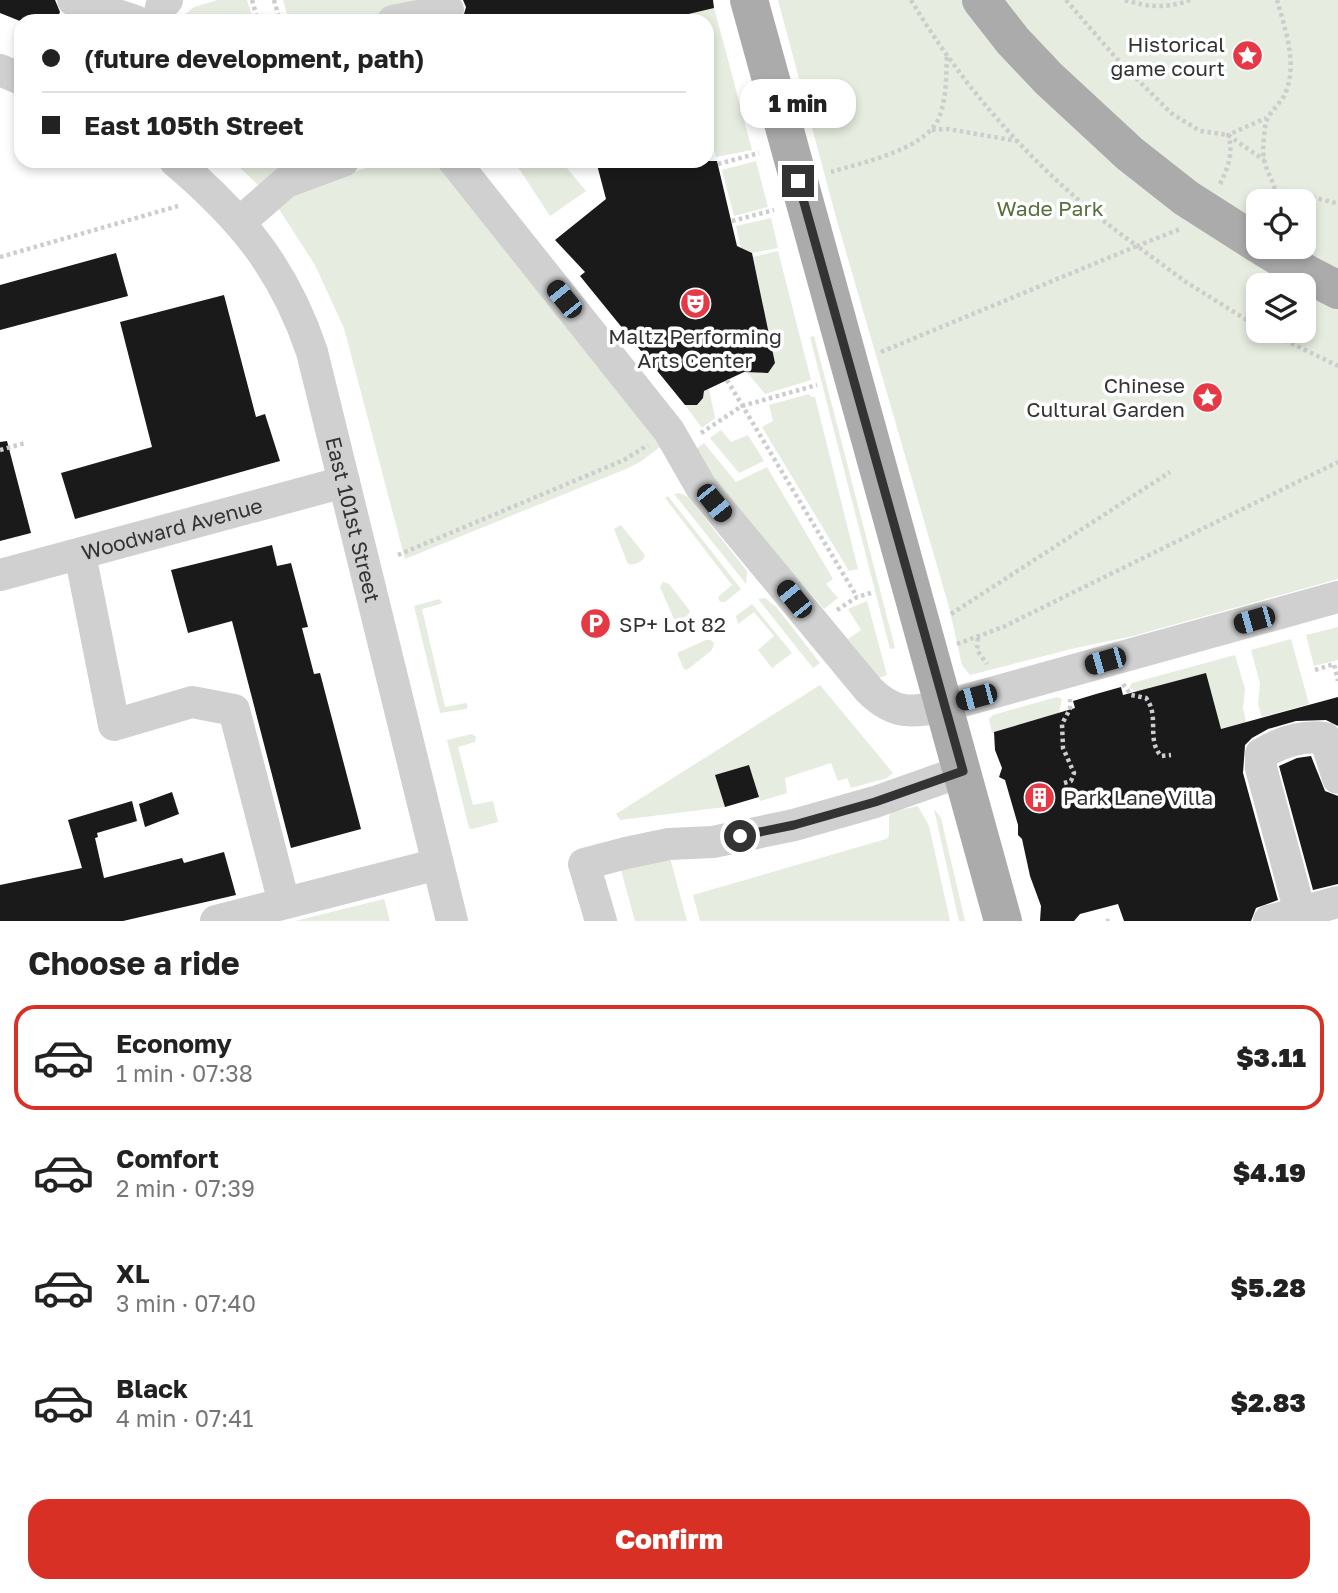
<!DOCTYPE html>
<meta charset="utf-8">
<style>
:root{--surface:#fff;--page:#f6f6f6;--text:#222;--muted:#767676;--line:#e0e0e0;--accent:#d93025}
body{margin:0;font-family:"Golos Text",sans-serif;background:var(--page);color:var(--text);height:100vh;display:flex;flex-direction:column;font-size:26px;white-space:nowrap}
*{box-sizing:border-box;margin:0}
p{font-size:23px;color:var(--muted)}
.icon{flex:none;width:38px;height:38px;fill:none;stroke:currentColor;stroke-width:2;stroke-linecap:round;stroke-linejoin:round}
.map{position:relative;height:921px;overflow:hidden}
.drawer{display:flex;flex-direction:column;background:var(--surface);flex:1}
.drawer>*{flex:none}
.banner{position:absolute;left:14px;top:14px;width:700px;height:154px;border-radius:21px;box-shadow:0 4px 10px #0003;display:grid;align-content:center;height:154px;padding:0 28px;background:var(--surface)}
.controls{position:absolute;left:1246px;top:189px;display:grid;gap:14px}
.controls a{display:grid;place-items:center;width:70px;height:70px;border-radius:14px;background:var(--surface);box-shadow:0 4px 10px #0003;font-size:35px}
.end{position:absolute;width:32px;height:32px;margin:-16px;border:9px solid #333;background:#fff;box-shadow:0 0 0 4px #fff}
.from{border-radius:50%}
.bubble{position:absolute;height:49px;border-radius:21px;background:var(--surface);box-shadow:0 4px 10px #0003;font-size:23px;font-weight:800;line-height:49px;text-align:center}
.car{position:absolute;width:21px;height:42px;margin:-21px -10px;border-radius:9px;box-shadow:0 0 5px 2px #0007;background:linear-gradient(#222 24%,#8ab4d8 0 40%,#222 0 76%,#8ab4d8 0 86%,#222 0)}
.banner b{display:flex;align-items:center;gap:24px;height:66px;font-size:26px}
.banner b+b{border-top:2px solid var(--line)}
.banner i{width:18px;height:18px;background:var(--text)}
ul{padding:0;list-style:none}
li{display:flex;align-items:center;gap:21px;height:105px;margin:0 14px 10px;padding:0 14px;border:4px solid transparent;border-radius:21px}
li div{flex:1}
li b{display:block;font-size:26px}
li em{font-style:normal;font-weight:800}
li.selected{border-color:var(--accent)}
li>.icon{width:63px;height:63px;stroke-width:1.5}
h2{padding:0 28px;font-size:32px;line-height:84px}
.action{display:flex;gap:14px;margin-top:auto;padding:14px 28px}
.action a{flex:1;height:80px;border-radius:21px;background:var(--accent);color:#fff;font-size:28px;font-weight:800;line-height:80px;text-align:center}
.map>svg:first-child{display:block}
.green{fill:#e6ecdf;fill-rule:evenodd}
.building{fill:#1a1a1a}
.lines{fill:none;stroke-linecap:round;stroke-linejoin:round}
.path{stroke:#cdcdcd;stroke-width:4.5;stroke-dasharray:3.5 3.5;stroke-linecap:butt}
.minor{stroke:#d0d0d0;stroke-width:32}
.major{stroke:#ababab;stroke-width:38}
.route{stroke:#333;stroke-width:9}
.labels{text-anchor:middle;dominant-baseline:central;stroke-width:7;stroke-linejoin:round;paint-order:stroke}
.poi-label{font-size:21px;fill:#333;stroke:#fff;text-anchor:end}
.park-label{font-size:21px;fill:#56703f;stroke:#fff}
.street-label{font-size:21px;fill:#333;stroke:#fff}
</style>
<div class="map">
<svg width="1338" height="921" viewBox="0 0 1338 921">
<rect width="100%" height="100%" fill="#fff"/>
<g class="green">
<path d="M218 0H247L254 21H177L194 7Z"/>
<path d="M283 0H436L348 21H289Z"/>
<path d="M712 0 752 150 716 157 709 129H707V21H659Z"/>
<path d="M778 0H1338V579L1133 636 1071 649 970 675 962 665 949 607 837 221ZM1258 201H1304V247H1258ZM1258 285H1304V331H1258Z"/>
<path d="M233 161H297L298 163 279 168 258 185Z"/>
<path d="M396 161 440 162 664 444 640 462 626 469 405 559 344 328 315 265 277 206C298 185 366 168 396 161Z"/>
<path d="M514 161H561L586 191 550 216Z"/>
<path d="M756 161 768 207 734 216 722 170Z"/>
<path d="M771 218 778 248 752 253 741 248 736 226Z"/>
<path d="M778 251 811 380 765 394 746 371 768 373 775 363 753 257Z"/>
<path d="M814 336 895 648 890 649 810 337Z"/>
<path d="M709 389 715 418 702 428 685 405H697L703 398 704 391Z"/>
<path d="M809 394 811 397H815L858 569 849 571 762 427 773 421 769 405Z"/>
<path d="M721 430 731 442 748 435 764 461 739 473 710 438Z"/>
<path d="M704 443 736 482 767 467 833 579 826 584 838 598 824 609C788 564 743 526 709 479 703 471 700 459 696 449Z"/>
<path d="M680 493 688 497 747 571 746 584 674 494Z"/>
<path d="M668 496 741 589 725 602H720L718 597 732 585 665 498Z"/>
<path d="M621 525 645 555C644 561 634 566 628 564L614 529Z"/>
<path d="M663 582 669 584 690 611 687 616 678 620 674 619 660 587Z"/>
<path d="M765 598 777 608 820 663 813 668 758 599Z"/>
<path d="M439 599 442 602 440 604 422 609 445 707 466 703 468 706 466 709 440 713 414 606Z"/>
<path d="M867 601 887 675 879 678 848 639 861 630 848 609Z"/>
<path d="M752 604 792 653 772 668 758 650 774 636 754 612 738 624 736 616Z"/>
<path d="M1338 627V660L1314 666 1306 635Z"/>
<path d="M1291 639 1309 704 1262 717 1258 704 1260 683 1251 650Z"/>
<path d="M706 640H711L714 643 712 650 687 670 684 669 677 653Z"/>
<path d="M1235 655 1245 689 1243 708 1246 722 1221 729 1129 688 1132 683Z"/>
<path d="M820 685 893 773 887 778 851 788 847 778 838 781 831 763 785 778 787 793 760 801 749 765 715 775 725 807 620 820 616 814Z"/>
<path d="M1057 697 1062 699 1059 713 992 733 989 719 993 715Z"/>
<path d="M472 734 476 737 475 742 458 747 473 805 493 801 498 822 472 829 469 828 447 740Z"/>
<path d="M918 806 929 826 950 921H700L693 895 886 839 889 836V817L891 812Z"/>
<path d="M934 809 941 818 965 921H959Z"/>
<path d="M669 854 687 921H635L620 866Z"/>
<path d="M384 899 390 921H295Z"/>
</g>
<g class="building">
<path d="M0 0H55L60 12 56 21H20L0 13Z"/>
<path d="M463 0H713L714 8 659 21H462L466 7Z"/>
<path d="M596 161H717L737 246 752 253 775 363 768 373 744 372 704 391 703 398 697 405H685L580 276 585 272 555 240 606 199Z"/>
<path d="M116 253 128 296 0 330V285Z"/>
<path d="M224 295 256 417 265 414 280 461 75 519 61 473 152 447 120 322Z"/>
<path d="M7 441 31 533 0 541V442Z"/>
<path d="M272 545 277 566 291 563 308 627 302 628 314 674 320 673 361 829 291 848 232 621 188 633 171 570Z"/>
<path d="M1206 673 1221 729 1338 697V726L1326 720 1296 721 1268 729 1252 738 1245 745 1243 773 1278 900 1256 908 1251 921H1124L1118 904 1080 914 1074 921H1040L1041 906 1030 876 1022 839 1018 835V825L1005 780 999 777 1002 768 995 750 994 732 1075 708 1073 701 1096 694 1121 687 1123 695Z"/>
<path d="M1311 756 1325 791 1338 796V884L1313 890 1279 766 1297 758Z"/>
<path d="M749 765 759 797 725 807 715 775Z"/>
<path d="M172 792 179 814 145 827 139 804Z"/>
<path d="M132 801 137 821 97 833 98 837 95 838 104 878 182 858 184 863 224 852 236 895 123 921H0V885L82 868 68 820Z"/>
</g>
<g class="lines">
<g class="path">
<path d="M252 0 258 21"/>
<path d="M274 0 280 21"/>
<path d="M911 0C968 96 1046 181 1137 246L1180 229"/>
<path d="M1066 0 1116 58 1171 113 1200 131 1228 135 1264 160"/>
<path d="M1125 0C1147 7 1167 9 1190 0"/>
<path d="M932 130 948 129 1017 141"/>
<path d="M718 164 759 153"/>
<path d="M831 172C861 163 923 150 938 120 947 100 946 75 947 54"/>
<path d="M1220 184C1228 167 1234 153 1228 135L1266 118"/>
<path d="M1276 196C1275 183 1267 173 1264 160 1262 150 1264 138 1265 128 1266 114 1277 108 1284 96 1299 66 1285 29 1277 0"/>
<path d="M1249 200C1279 195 1309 194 1338 204"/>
<path d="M732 221 774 210"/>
<path d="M0 257 178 206"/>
<path d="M1266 331 1338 366"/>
<path d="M881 352 1137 246 1186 282 1258 327"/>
<path d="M727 380 857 597"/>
<path d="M701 433 742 406 817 385"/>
<path d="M0 450 25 443"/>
<path d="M398 555 624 460 648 445"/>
<path d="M837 610 857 597 871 593"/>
<path d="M951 614 1170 472"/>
<path d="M978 638 977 650 987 664"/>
<path d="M957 644 1003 627 1338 462"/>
<path d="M1315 670 1334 664 1338 681"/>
<path d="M1123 684 1131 695 1146 698C1160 716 1146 739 1161 756L1171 755"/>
<path d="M1064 783 1071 781 1074 773 1063 748 1062 724 1070 709V699"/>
<path d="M1106 921H1112"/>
</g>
<g class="minor">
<path d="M73 0 135 21"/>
<path d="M158 21 161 7 167 0"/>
<path d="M393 21 448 10"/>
<path d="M0 70 21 79"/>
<path id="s1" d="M175 161C241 217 284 268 312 352L452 921"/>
<path d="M454 161 669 431 701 487 869 690C894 715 912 713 944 706L1338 597"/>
<path d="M240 222 286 182 343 161"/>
<path d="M80 554 114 725 192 702 234 710 284 903"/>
<path id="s2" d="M0 575 344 482"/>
<path d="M1300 912 1261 768V754C1281 742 1303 735 1325 738L1338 778"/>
<path d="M216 921 438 864"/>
<path d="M601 921 584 864 626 853 669 844 713 842 794 825 875 802 963 771"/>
<path d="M1269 921 1338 902"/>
</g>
<g class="major">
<path d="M749 0 1003 921"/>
<path d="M981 0 1013 41 1049 79 1130 154 1186 198 1258 244"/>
<path d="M1263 247 1309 275 1338 290"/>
</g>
</g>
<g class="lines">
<path class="route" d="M740 836 794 825 875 802 963 771 798 181"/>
</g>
<defs>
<symbol id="sight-disc" viewBox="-11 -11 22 22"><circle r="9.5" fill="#e63946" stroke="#fff"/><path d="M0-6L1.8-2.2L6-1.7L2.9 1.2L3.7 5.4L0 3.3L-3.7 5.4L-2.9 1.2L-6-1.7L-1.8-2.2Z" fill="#fff"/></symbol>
<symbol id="theatre-disc" viewBox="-11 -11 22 22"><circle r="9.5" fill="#e63946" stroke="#fff"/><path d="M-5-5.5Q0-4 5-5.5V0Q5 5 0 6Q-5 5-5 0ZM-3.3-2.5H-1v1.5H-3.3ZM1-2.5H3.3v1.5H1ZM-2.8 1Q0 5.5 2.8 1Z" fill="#fff"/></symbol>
<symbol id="parking-disc" viewBox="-11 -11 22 22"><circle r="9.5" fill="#e63946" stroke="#fff"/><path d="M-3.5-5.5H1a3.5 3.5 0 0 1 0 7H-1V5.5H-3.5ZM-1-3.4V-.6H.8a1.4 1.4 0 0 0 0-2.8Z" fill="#fff"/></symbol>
<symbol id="building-disc" viewBox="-11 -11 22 22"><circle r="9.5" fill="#e63946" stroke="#fff"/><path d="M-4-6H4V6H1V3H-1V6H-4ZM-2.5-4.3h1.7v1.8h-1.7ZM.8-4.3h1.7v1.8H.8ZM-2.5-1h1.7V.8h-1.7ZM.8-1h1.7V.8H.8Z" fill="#fff"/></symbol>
</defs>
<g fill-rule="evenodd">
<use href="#sight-disc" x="1230" y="38" width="35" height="35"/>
<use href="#theatre-disc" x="678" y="286" width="35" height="35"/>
<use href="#sight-disc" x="1190" y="380" width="35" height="35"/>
<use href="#parking-disc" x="578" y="606" width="35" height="35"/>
<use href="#building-disc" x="1022" y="780" width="35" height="35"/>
</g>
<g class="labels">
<g class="poi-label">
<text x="1225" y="44">Historical<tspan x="1225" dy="24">game court</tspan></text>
<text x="695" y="336" text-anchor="middle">Maltz Performing<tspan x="695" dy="24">Arts Center</tspan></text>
<text x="1185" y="385">Chinese<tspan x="1185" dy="24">Cultural Garden</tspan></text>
<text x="619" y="624" text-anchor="start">SP+ Lot 82</text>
<text x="1063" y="797" text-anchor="start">Park Lane Villa</text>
</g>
<g class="park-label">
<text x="1050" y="208">Wade Park</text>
</g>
<g class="street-label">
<text stroke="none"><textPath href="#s1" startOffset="411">East 101st Street</textPath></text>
<text stroke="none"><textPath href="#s2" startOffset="178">Woodward Avenue</textPath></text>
</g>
</g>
</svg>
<div class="controls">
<a><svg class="icon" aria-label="locate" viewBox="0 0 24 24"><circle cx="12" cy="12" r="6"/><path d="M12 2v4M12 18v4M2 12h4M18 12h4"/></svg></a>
<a><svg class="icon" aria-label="layers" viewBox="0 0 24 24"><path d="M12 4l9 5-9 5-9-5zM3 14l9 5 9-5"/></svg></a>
</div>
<i class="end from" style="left:740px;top:836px"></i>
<i class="end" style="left:798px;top:181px"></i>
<div class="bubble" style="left:740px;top:79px;width:116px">1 min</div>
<i class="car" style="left:564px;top:299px;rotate:321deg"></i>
<i class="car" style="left:714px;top:503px;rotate:141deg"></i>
<i class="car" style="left:794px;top:599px;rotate:321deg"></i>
<i class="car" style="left:1254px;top:620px;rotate:254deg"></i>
<i class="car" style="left:1105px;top:661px;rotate:254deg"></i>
<i class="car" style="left:976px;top:697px;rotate:255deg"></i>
<div class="banner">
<b><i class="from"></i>(future development, path)</b>
<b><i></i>East 105th Street</b>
</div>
</div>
<section class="drawer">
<h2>Choose a ride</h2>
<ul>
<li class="selected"><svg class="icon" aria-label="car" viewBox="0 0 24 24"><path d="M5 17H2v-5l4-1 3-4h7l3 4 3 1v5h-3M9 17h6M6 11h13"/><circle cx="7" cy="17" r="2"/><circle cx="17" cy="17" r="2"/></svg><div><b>Economy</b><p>1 min · 07:38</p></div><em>$3.11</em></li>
<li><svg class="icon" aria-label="car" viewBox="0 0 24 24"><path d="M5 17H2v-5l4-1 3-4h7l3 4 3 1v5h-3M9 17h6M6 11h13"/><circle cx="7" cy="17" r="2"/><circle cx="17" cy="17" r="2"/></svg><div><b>Comfort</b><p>2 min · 07:39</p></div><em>$4.19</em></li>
<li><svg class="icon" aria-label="car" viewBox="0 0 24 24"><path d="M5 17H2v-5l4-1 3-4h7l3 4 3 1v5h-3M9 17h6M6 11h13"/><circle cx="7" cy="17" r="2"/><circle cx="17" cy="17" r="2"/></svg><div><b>XL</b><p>3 min · 07:40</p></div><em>$5.28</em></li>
<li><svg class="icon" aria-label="car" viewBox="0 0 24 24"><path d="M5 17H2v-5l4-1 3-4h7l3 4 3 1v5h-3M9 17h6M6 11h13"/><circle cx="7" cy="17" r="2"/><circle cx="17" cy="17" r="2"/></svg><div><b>Black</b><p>4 min · 07:41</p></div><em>$2.83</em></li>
</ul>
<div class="action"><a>Confirm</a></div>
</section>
